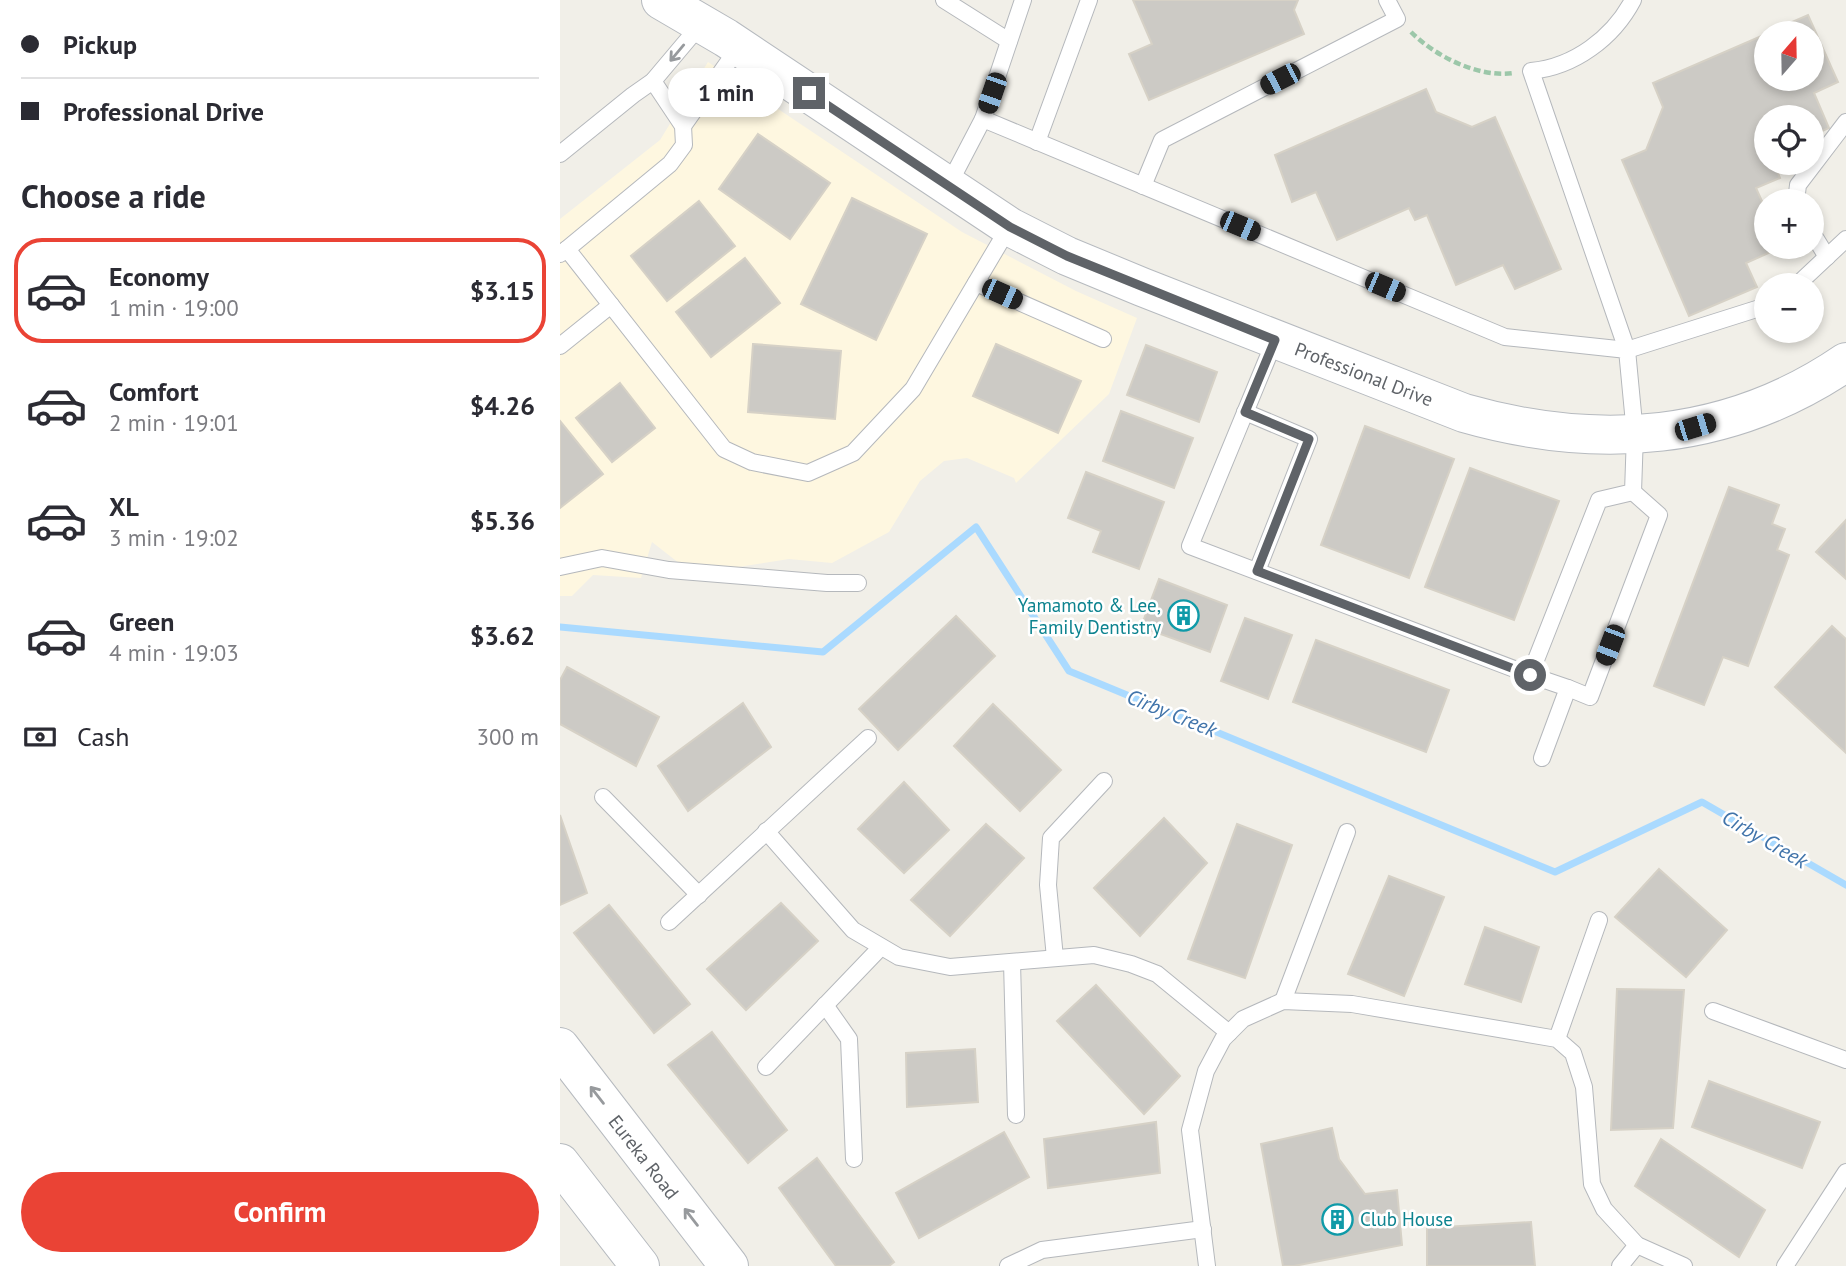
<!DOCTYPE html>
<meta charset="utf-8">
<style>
:root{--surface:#fff;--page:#f2f2f3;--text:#2b2b33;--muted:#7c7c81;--line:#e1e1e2;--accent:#ea4335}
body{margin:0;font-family:"PT Sans",sans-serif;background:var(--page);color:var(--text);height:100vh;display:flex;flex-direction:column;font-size:26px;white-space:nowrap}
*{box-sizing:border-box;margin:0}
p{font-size:23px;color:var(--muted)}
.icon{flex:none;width:38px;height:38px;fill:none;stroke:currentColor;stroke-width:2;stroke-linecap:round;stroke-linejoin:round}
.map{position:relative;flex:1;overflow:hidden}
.drawer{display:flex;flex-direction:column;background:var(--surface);width:560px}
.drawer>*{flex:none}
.guide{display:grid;align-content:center;height:154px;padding:0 21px;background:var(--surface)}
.needle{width:46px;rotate:20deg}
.buttons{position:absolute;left:1194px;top:21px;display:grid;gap:14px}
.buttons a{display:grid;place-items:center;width:70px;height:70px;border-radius:50%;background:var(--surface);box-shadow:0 4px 10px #0003;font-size:35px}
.end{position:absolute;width:32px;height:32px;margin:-16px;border:9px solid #5f6368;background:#fff;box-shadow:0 0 0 4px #fff}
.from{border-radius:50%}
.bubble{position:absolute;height:49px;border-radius:24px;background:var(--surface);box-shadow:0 4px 10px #0003;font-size:23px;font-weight:700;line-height:49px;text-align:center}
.car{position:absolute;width:21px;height:42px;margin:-21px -10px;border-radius:9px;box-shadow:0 0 5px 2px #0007;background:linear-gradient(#222 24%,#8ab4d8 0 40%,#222 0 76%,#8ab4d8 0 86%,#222 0)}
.guide b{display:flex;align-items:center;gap:24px;height:66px;font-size:26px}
.guide b+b{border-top:2px solid var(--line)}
.guide i{width:18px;height:18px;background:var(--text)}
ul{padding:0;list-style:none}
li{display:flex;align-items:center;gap:21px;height:105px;margin:0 14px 10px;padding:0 7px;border:4px solid transparent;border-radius:28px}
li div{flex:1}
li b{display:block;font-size:26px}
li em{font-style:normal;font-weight:700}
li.on{border-color:var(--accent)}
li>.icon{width:63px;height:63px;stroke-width:1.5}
h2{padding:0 21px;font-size:32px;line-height:84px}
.pay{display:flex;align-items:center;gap:18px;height:77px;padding:0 21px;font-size:26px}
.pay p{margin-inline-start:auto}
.cta{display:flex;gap:14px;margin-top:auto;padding:14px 21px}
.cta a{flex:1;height:80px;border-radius:42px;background:var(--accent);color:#fff;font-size:28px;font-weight:700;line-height:80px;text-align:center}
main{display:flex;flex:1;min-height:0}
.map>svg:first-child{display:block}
.commercial{fill:#fef7e0}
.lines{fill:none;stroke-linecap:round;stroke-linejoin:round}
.stream{stroke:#aadaff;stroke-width:7}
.building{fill:#cccac5;stroke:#d6d1c6;stroke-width:2}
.lane-casing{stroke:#b5b8bc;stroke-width:18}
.secondary-casing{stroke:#b6babf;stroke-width:40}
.path{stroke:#9cc7a9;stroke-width:4.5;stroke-dasharray:7 3.5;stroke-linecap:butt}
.lane{stroke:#fff;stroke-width:16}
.secondary{stroke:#fff;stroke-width:38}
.oneway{stroke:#979a9d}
.route{stroke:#5f6368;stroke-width:9}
.labels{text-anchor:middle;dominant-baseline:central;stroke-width:5;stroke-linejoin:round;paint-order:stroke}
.street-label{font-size:19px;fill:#5f6368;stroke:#fff}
.culture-label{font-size:19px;fill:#0d838f;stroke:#fff;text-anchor:end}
.water-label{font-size:21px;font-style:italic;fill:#4174aa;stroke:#fff}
</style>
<main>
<section class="drawer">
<div class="guide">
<b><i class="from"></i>Pickup</b>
<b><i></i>Professional Drive</b>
</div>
<h2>Choose a ride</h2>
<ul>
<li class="on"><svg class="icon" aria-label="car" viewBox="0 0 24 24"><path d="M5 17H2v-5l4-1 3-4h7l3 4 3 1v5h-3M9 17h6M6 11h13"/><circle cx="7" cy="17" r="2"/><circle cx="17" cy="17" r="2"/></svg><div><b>Economy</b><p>1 min · 19:00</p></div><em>$3.15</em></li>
<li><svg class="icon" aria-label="car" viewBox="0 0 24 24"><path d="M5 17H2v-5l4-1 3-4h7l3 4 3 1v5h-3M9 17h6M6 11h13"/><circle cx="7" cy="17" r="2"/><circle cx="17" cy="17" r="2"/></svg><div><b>Comfort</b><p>2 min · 19:01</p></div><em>$4.26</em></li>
<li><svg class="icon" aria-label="car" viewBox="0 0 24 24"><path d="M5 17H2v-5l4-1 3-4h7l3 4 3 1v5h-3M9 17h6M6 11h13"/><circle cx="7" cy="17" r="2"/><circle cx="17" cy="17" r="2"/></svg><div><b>XL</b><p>3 min · 19:02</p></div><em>$5.36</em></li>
<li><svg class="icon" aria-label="car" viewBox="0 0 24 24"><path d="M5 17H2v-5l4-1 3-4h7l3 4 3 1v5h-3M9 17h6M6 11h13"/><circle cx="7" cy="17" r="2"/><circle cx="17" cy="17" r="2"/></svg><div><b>Green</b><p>4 min · 19:03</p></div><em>$3.62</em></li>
</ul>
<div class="pay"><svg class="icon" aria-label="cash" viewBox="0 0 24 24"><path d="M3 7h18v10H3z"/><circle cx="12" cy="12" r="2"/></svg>Cash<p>300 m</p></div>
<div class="cta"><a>Confirm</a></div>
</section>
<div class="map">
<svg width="1286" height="1266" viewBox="0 0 1286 1266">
<rect width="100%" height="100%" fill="#f1efe8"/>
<path class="commercial" d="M148 62 402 232 516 291 577 318 549 394 456 483 454 478 407 458 384 461 360 481 329 532 272 563 229 559 133 574 92 542 81 578 33 575 12 596H0V219L100 140Z"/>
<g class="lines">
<path class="stream" d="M0 627 263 652 416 527 509 671 995 872 1142 802 1286 885"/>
</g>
<g class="building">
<path d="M573 0H738L734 10 744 34 589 100 569 54 592 44Z"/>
<path d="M1248 15 1278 82 1254 93 1269 128 1251 136V117H1206V163H1214L1220 178 1196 188 1206 210V247H1222L1186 263 1197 287 1129 316 1062 160 1086 150 1103 107 1093 83 1206 34V79H1251V33H1207Z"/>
<path d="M866 89 876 112 912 127 935 117 1001 269 955 289 943 265 896 285 867 215 855 220 849 208 777 240 756 192 732 202 715 155Z"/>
<path d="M198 134 270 183 230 239 159 189Z"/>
<path d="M292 198 367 234 316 340 241 304Z"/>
<path d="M139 201 175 246 107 301 71 256Z"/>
<path d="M185 258 220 303 151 357 116 312Z"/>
<path d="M193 344 281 351 275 419 188 412Z"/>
<path d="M436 344 521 381 498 433 413 396Z"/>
<path d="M586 345 657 372 639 422 567 395Z"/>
<path d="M60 383 95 428 52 462 16 418Z"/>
<path d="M561 411 633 438 614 488 543 461Z"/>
<path d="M0 421 43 474 0 508Z"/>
<path d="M805 426 894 459 849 578 761 545Z"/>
<path d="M910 468 999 501 954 620 865 587Z"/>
<path d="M526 472 604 502 579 569 533 552 541 531 508 518Z"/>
<path d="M1169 487 1219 505 1212 524 1225 529 1217 550 1229 555 1188 666 1163 657 1144 705 1094 686Z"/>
<path d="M1286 520V579L1256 552Z"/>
<path d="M599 579 667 605 650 652 581 627Z"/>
<path d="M396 616 435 656 338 750 299 709Z"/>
<path d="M685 618 732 635 708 699 661 681Z"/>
<path d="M1272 626 1286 639V753L1215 687Z"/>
<path d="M756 640 889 690 866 752 733 702Z"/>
<path d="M7 667 99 717 76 766 0 724V680Z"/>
<path d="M183 703 211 747 128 811 98 766Z"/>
<path d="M433 704 501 770 460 811 394 746Z"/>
<path d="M344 782 389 830 344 873 298 829Z"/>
<path d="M0 815 27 893 0 905Z"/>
<path d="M604 818 647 863 580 936 534 888Z"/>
<path d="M426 824 464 858 390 936 351 900Z"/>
<path d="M677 824 732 845 685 978 628 959Z"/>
<path d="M1099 869 1167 930 1126 977 1055 917Z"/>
<path d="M829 876 884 897 844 996 788 974Z"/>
<path d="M221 903 258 941 186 1010 147 969Z"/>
<path d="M49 905 130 1004 94 1033 14 933Z"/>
<path d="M925 927 979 947 961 1002 905 984Z"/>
<path d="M536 985 620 1076 584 1114 497 1021Z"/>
<path d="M1057 989 1124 990 1113 1128 1051 1130Z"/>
<path d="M152 1032 227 1130 188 1163 108 1065Z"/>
<path d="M415 1049 418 1102 347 1107 346 1053Z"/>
<path d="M1149 1081 1260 1122 1242 1168 1132 1127Z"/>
<path d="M596 1122 600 1173 488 1188 484 1139Z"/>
<path d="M772 1128 779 1159 805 1194 837 1190 842 1245 734 1266H723L701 1144Z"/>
<path d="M444 1132 469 1177 359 1238 336 1193Z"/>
<path d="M1101 1139 1205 1210 1179 1257 1075 1186Z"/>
<path d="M257 1158 334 1262 329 1266H276L219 1188Z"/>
<path d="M971 1222 975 1266H867V1228Z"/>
</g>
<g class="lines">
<defs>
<g id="lane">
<path d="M384 0 449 41"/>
<path d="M1073 0C1053 38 1014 67 971 71L1067 350 1206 306"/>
<path d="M423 119 463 0"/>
<path d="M123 126 179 47"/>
<path d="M477 142 529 0"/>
<path d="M0 154 73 95 93 81 141 24"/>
<path d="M388 186 423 119 945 337 1067 350 1075 434 1073 492 1039 500 970 675 630 546 715 340"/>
<path d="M583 186 602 140 837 19 827 0"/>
<path d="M1236 201 1238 185 1286 122"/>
<path d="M1251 231 1267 257"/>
<path d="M7 249 110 164 124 145 123 126 93 81"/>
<path d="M0 254 7 249 164 449 192 462 248 473 293 453 353 389 449 227"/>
<path d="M416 283 543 339"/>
<path d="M1237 285 1286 239"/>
<path d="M0 346 51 305"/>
<path d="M685 412 749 439 697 571"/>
<path d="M0 567 42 558 109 570 267 583H298"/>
<path d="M970 675 1008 688 982 758"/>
<path d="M1008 688 1030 697 1099 515 1073 492"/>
<path d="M43 797 139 895"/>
<path d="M206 831 293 930 339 957 390 967 534 955 571 964 597 974 669 1033"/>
<path d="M109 922 308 738"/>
<path d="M495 958 488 885 491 838 544 781"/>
<path d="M452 962 456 1115"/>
<path d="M723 1001 787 832"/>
<path d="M265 1005 289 1039 294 1159"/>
<path d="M1153 1011 1286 1060"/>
<path d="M997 1039 1039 920"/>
<path d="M206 1067 321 947"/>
<path d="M448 1266 482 1250 643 1229"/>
<path d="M647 1266 630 1130 646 1071 663 1039 683 1019 723 1001 792 1004 997 1039 1013 1053 1024 1087 1032 1184 1044 1209 1077 1245 1124 1266"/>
<path d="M1060 1266 1077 1245"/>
<path d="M1225 1266 1286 1172"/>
</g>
<g id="secondary">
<path d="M101 0 166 38 450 227 507 256 582 287 904 413C1037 451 1169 442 1286 362"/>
<path d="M0 1047 169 1266"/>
<path d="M0 1163 80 1266"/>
</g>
</defs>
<use href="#lane" class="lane-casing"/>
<use href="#secondary" class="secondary-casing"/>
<path class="path" d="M851 32C875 56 918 78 953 73"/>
<use href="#lane" class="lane"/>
<use href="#secondary" class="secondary"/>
</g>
<defs><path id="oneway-shaft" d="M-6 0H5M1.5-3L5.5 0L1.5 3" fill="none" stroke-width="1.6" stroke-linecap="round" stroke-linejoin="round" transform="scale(1.75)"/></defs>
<g class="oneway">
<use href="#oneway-shaft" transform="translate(117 53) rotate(130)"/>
<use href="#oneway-shaft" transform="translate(37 1095) rotate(-128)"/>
<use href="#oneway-shaft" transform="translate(131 1217) rotate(-128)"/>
</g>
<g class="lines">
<path class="route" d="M249 93 450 227 507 256 715 340 685 412 749 439 697 571 970 675"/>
</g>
<defs>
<symbol id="building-ring" viewBox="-11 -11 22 22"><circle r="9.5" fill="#fff" stroke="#0f9aa8" stroke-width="1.5"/><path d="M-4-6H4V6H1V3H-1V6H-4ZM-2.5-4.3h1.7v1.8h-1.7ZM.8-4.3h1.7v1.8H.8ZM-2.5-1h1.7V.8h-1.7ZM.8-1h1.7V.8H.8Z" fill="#0f9aa8"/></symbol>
</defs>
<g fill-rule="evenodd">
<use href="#building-ring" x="606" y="598" width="35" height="35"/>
<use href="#building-ring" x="760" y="1202" width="35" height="35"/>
</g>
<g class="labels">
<g class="street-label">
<text transform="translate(804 374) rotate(21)">Professional Drive</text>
<text transform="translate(84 1157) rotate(52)">Eureka Road</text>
</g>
<g class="culture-label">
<text x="601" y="605">Yamamoto &amp; Lee,<tspan x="601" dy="22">Family Dentistry</tspan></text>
<text x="800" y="1219" text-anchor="start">Club House</text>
</g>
<g class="water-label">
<text transform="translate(612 713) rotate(22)">Cirby Creek</text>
<text transform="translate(1205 839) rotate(30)">Cirby Creek</text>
</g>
</g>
</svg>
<div class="buttons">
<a><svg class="needle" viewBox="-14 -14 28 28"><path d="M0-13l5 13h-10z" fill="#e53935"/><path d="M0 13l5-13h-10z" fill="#7c7c81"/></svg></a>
<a><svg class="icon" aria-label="locate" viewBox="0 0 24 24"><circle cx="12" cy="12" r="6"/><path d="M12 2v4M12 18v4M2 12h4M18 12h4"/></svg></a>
<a>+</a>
<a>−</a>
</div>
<i class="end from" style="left:970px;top:675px"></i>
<i class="end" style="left:249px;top:93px"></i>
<div class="bubble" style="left:108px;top:68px;width:116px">1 min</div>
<i class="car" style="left:720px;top:79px;rotate:243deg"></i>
<i class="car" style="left:432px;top:93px;rotate:199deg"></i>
<i class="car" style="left:680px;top:226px;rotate:113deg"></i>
<i class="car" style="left:825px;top:287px;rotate:113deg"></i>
<i class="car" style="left:442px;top:294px;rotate:114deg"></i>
<i class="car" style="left:1135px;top:427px;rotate:73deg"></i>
<i class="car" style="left:1050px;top:645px;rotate:201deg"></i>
</div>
</main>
